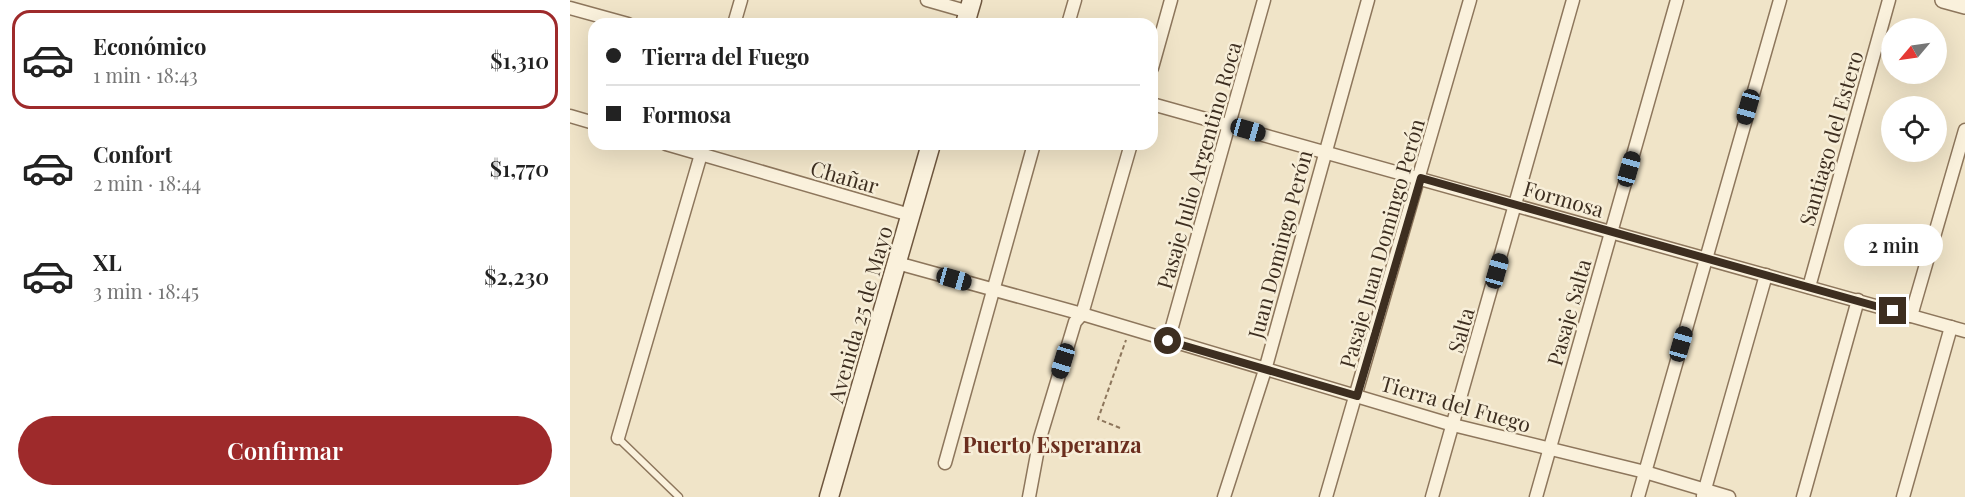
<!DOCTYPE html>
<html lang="es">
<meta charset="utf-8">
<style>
:root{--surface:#fff;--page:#f6f6f6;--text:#222;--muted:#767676;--line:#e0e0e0;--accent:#9e2a2b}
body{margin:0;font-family:"Playfair Display",serif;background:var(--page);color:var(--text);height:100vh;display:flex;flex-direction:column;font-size:22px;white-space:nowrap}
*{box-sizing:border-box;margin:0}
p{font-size:20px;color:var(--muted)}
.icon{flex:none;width:33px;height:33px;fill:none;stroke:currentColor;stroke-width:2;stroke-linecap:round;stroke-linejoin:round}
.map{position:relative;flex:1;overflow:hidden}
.side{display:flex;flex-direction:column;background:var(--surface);width:570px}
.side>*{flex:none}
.hud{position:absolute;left:18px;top:18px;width:570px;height:132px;border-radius:18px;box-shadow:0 6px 24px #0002;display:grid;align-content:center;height:132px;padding:0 18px;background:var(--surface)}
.needle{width:39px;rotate:241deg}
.buttons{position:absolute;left:1311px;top:18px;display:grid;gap:12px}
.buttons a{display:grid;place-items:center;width:66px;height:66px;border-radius:50%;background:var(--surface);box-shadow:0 6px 24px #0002;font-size:30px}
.end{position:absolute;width:27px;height:27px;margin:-14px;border:8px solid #3d2e20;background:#fff;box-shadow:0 0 0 3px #fff}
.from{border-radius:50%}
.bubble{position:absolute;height:42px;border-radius:21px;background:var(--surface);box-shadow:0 6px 24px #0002;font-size:20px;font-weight:600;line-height:42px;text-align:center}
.car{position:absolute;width:18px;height:36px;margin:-18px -9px;border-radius:8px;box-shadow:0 0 4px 2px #0007;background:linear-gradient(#222 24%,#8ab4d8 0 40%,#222 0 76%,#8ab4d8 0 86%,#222 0)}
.hud b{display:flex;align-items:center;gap:21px;height:57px;font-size:22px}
.hud b+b{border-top:2px solid var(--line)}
.hud i{width:15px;height:15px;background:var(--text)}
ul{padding:10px 0 0;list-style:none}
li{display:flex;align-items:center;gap:18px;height:99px;margin:0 12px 9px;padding:0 6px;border:3px solid transparent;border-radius:18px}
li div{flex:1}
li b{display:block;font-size:22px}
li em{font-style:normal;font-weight:600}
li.active{border-color:var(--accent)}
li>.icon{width:54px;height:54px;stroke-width:1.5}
.cta{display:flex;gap:12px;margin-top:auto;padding:12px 18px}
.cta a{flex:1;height:69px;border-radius:36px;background:var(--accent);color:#fff;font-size:24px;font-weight:600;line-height:69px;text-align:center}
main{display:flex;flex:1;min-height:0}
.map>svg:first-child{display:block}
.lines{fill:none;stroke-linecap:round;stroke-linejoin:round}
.service-casing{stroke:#8d765c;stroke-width:9}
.minor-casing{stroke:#8d765c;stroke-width:15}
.tertiary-casing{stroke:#8d765c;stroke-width:18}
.secondary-casing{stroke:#6f573f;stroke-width:21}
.path{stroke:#8d765c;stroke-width:2;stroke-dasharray:4.5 3;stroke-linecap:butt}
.service{stroke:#faf1dc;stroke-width:6}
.minor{stroke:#faf1dc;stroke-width:12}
.tertiary{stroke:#faf1dc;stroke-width:15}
.secondary{stroke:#faf1dc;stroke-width:18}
.route{stroke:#3d2e20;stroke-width:8}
.labels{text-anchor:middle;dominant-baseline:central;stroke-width:5;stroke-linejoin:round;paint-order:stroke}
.street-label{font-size:21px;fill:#3d2e20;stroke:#f7eed8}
.neighbourhood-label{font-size:22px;font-weight:bold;fill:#6b2e1e;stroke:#f7eed8}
</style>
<main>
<section class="side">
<ul>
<li class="active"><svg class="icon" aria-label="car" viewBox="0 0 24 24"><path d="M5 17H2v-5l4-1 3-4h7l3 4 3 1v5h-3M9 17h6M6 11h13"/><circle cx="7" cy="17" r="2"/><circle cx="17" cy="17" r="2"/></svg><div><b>Económico</b><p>1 min · 18:43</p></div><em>$1,310</em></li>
<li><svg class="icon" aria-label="car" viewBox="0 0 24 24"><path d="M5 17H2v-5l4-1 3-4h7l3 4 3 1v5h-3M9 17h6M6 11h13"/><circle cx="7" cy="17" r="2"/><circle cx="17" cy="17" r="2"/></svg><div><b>Confort</b><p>2 min · 18:44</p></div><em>$1,770</em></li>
<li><svg class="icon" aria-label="car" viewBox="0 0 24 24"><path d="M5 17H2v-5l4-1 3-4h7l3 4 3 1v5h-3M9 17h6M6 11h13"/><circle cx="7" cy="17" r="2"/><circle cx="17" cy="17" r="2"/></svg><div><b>XL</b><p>3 min · 18:45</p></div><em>$2,230</em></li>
</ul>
<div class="cta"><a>Confirmar</a></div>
</section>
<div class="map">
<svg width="1395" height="497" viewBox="0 0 1395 497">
<rect width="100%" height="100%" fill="#f0e4c8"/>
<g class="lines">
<defs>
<path id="service" d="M48 438 109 497"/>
<g id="minor">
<path d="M357 0 399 12"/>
<path d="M0 8 58 24"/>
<path d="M164 24 171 0"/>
<path d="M498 24 505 0"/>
<path d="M582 68 601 0"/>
<path d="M582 104 1395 331"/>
<path d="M0 116 24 123"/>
<path d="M96 144 340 215"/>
<path d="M327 263 512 314 883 425 1075 472 1159 497"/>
<path d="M1239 287 1319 0"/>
<path d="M1341 316 1395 130"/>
<path d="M598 341 694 0"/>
<path d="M48 438 134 144"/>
<path d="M375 463 464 144"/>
<path d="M1133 496 1196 275"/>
<path d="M459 497 470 438 505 322 512 314 561 144"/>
<path d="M654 497 695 370 798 0"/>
<path d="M756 497 900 0"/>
<path d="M862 497 1003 0"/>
<path d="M966 497 1107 0"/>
<path d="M1068 497 1210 0"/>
<path d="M1233 497 1288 300"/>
<path d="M1333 497 1381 327"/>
</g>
<path id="tertiary" d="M1373 0 1395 6"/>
<g id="secondary">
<path d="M395 24 402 0"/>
<path d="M259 497 361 144"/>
</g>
</defs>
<use href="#service" class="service-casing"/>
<use href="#minor" class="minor-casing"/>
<use href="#tertiary" class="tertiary-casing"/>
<use href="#secondary" class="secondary-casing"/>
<path class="path" d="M550 428 528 419 556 340"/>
<use href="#service" class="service"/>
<use href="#minor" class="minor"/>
<use href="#tertiary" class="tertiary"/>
<use href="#secondary" class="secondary"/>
</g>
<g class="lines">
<path class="route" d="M598 341 787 396 851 178 1323 311"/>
</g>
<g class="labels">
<g class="street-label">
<text transform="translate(1260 138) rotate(-74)">Santiago del Estero</text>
<text transform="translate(628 165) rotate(-74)">Pasaje Julio Argentino Roca</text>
<text transform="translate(275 176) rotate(16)">Chañar</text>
<text transform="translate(994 198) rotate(16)">Formosa</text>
<text transform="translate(811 243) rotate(-74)">Pasaje Juan Domingo Perón</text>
<text transform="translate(709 244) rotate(-75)">Juan Domingo Perón</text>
<text transform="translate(998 312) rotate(-74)">Pasaje Salta</text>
<text transform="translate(289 314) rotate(-74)">Avenida 25 de Mayo</text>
<text transform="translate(890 330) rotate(-74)">Salta</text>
<text transform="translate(886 403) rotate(16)">Tierra del Fuego</text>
</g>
<g class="neighbourhood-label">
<text x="482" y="444">Puerto Esperanza</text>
</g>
</g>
</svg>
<div class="buttons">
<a><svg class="needle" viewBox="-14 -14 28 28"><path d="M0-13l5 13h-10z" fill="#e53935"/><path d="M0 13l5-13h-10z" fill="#767676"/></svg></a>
<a><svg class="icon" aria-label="locate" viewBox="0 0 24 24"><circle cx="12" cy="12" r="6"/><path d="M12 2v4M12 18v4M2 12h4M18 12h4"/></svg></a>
</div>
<i class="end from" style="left:598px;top:341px"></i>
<i class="end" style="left:1323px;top:311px"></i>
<div class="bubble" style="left:1274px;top:224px;width:99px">2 min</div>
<i class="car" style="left:1178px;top:107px;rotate:196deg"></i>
<i class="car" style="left:678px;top:130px;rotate:106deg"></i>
<i class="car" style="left:1059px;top:169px;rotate:16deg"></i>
<i class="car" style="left:927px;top:271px;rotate:16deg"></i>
<i class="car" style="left:384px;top:279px;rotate:106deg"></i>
<i class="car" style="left:1111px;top:344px;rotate:16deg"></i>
<i class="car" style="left:493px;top:361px;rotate:197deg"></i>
<div class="hud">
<b><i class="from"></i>Tierra del Fuego</b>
<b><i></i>Formosa</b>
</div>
</div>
</main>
